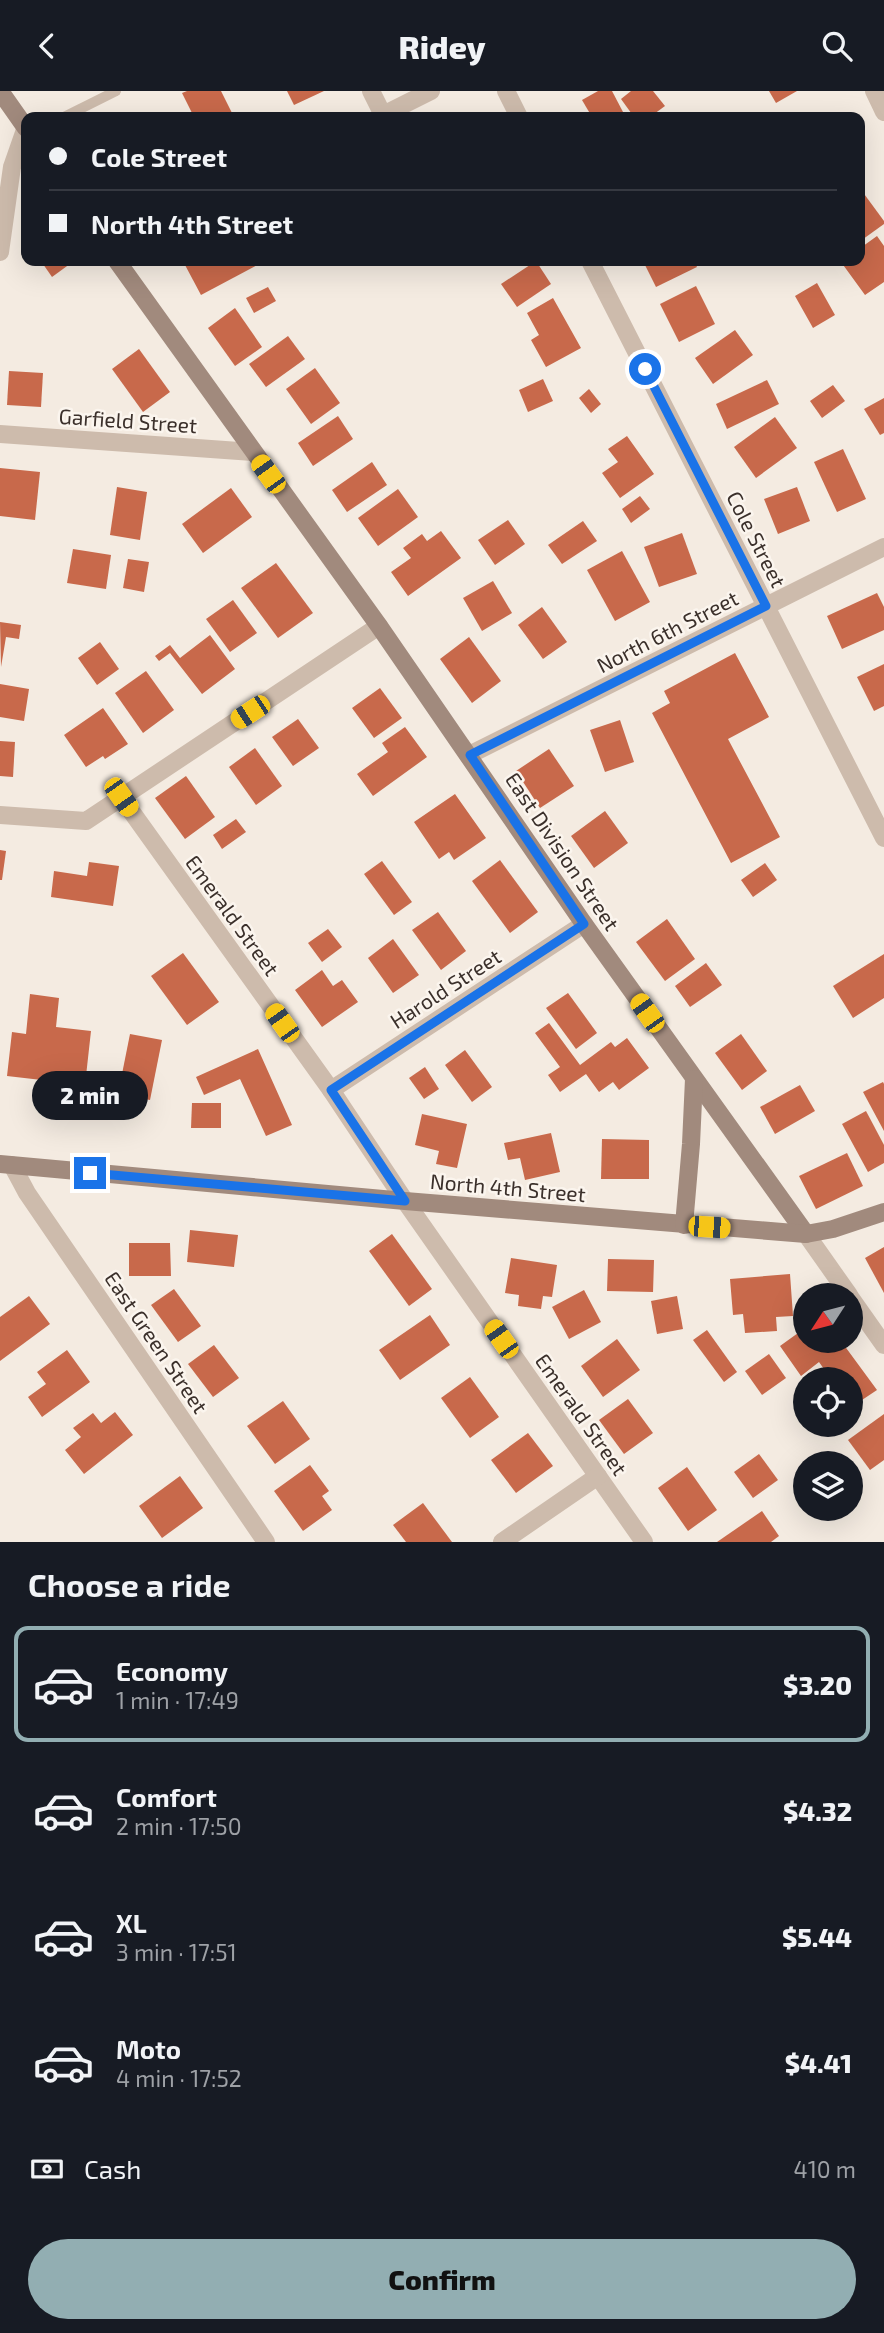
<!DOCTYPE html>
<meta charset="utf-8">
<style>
:root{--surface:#171b24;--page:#20242c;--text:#f1f3f6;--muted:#9ea1a6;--line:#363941;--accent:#92aeb2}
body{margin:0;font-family:"Exo 2",sans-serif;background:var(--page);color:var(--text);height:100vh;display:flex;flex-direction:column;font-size:26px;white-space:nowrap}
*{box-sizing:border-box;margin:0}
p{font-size:23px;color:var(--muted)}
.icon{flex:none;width:38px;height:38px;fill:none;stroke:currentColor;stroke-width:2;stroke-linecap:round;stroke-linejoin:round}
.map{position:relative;height:1451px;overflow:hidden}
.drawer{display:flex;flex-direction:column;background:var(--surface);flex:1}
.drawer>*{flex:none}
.hud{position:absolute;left:21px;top:21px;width:844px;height:154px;border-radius:14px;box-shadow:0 7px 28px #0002;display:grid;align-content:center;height:154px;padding:0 28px;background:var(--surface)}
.needle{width:46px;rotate:234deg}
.fabs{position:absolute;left:793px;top:1192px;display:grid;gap:14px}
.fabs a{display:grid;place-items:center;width:70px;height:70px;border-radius:50%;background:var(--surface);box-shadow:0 7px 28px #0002;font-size:35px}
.end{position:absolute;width:32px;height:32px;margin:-16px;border:9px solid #1a73e8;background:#fff;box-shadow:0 0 0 4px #fff}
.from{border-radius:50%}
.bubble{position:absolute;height:49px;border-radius:24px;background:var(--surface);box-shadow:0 7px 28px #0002;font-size:23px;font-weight:800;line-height:49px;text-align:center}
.car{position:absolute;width:21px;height:42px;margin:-21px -10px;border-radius:9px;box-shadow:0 0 5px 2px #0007;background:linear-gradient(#f5c518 24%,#345 0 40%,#f5c518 0 76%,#345 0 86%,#f5c518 0)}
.hud b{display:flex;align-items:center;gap:24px;height:66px;font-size:26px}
.hud b+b{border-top:2px solid var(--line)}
.hud i{width:18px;height:18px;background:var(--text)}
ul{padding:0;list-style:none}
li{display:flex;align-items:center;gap:21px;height:116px;margin:0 14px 10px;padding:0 14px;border:4px solid transparent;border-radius:14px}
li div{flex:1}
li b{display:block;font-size:26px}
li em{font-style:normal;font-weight:800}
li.on{border-color:var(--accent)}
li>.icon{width:63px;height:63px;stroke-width:1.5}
h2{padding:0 28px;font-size:32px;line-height:84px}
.pay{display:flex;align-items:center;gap:18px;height:77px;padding:0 28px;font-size:26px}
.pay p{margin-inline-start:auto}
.action{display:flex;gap:14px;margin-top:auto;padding:14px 28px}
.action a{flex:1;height:80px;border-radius:42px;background:var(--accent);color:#111;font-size:28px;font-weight:800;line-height:80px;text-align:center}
header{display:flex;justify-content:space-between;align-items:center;height:91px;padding:0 28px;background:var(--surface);font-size:32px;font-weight:800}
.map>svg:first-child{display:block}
.building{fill:#c8694b}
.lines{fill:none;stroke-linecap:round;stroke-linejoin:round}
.lane{stroke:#cdbbac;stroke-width:10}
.street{stroke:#cdbbac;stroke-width:18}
.secondary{stroke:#a18a7d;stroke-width:18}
.route{stroke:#1a73e8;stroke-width:9}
.labels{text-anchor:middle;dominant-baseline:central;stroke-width:5;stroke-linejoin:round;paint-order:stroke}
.street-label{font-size:21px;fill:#3b302b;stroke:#fbf5ee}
</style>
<header><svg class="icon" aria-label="back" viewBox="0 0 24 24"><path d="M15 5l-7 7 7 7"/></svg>Ridey<svg class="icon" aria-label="search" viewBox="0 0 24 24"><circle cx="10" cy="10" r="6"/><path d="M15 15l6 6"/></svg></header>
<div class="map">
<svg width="884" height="1451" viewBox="0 0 884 1451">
<rect width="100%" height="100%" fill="#f4ebe1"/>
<g class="building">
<path d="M187 0H221L234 26H194L182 2Z"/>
<path d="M287 0H324L294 14Z"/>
<path d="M598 0H612L623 21 613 26H592L582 9Z"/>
<path d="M631 0H653L665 15 650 26H634L621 8Z"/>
<path d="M769 0H797L776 12Z"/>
<path d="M859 96 884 130V133L859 151Z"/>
<path d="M877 145 884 155V191L865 204 841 171 859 170V158Z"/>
<path d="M47 170H74L52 186 43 173Z"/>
<path d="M193 170H265L201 204 185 174Z"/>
<path d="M536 170 551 193 517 216 501 193Z"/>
<path d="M643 170H694L697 176 656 196Z"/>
<path d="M817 192 835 224 813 237 795 205Z"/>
<path d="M696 195 715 233 679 251 660 213Z"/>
<path d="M268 196 276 210 254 222 246 207Z"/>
<path d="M553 207 581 257 546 276 531 249 539 244 527 222Z"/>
<path d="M235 217 262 256 235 275 208 237Z"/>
<path d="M735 239 753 264 713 293 695 267Z"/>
<path d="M288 245 305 268 266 296 249 273Z"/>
<path d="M139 258 170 301 143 321 112 278Z"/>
<path d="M315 277 340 312 311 333 286 298Z"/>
<path d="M9 280 43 282 41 316 7 314Z"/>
<path d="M543 288 553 310 528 321 519 299Z"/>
<path d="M767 289 779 313 727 338 716 313Z"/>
<path d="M833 294 845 310 822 327 810 310Z"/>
<path d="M589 298 601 313 591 322 579 307Z"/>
<path d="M884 307V342L880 344 864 318Z"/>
<path d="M338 325 353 348 313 375 298 352Z"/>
<path d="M775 326 797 357 756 387 734 356Z"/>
<path d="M627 345 654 383 620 407 602 382 618 371 608 358Z"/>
<path d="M843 358 866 408 837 421 814 371Z"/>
<path d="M372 371 387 394 347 421 332 399Z"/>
<path d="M0 377 40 381 35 429 0 425Z"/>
<path d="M117 396 147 401 140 449 110 444Z"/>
<path d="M797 396 810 430 778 443 764 408Z"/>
<path d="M231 397 252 426 203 462 182 433Z"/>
<path d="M398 398 418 426 378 455 358 427Z"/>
<path d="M640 405 650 418 631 432 622 418Z"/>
<path d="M508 429 525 453 495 474 478 449Z"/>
<path d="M583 430 597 450 562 473 548 454Z"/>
<path d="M441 440 461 467 408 505 391 481 411 467 403 457 422 443 427 450Z"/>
<path d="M682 442 697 483 659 496 644 456Z"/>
<path d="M73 458 111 464 106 498 67 492Z"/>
<path d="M622 460 650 511 615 530 587 479Z"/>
<path d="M128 468 149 471 144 501 123 497Z"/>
<path d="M276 472 313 522 278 547 241 497Z"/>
<path d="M493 490 512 522 482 540 463 507Z"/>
<path d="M877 502 884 516V539L842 558 827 525Z"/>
<path d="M233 509 257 542 230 561 206 528Z"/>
<path d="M542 516 567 551 543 568 518 534Z"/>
<path d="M0 531 21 534 19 548 6 546 1 576Z"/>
<path d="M210 544 235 578 202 603 170 562 159 570 155 565 170 554 180 567Z"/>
<path d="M469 546 501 590 472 612 440 568Z"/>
<path d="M100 551 119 578 97 594 78 567Z"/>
<path d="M735 562 769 626 728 648 780 746 731 772 652 622 670 612 664 600Z"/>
<path d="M884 573V615L874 620 857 586Z"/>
<path d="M146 580 174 619 143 642 115 602Z"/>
<path d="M0 593 29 598 24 630 0 626Z"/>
<path d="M380 597 402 627 374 647 352 617Z"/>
<path d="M103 617 128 653 105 668 103 665 86 676 64 644Z"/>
<path d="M298 628 319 657 293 675 272 646Z"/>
<path d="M620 629 634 671 605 681 590 639Z"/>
<path d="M405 636 427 666 373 705 357 683 388 661 382 652Z"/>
<path d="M0 650 15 651 13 686 0 685Z"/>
<path d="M255 657 282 695 256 714 229 676Z"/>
<path d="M549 658 574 695 540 717 516 680Z"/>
<path d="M186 685 215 726 185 748 155 707Z"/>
<path d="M455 703 486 747 454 769 449 761 439 768 414 731Z"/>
<path d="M605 720 628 752 594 777 571 745Z"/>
<path d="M236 728 246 741 222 758 213 744Z"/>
<path d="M0 759 6 760 2 789H0Z"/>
<path d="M500 769 538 821 510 842 472 790Z"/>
<path d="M382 770 412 811 394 824 364 783Z"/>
<path d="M89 771 119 775 113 815 51 806 54 780 87 785Z"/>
<path d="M765 772 777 789 753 806 741 789Z"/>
<path d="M438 821 466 860 441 879 412 839Z"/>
<path d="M667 828 695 868 665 890 636 851Z"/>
<path d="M328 838 342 856 322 871 308 852Z"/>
<path d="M393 848 419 884 393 902 368 867Z"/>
<path d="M183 862 219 911 187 934 151 885Z"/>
<path d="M884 863V907L853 927 833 895Z"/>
<path d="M706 872 722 894 690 916 675 895Z"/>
<path d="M322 879 333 895 342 889 358 911 322 936 295 899Z"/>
<path d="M568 902 597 942 576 958 546 917Z"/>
<path d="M30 903 59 907 56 936 91 940 85 994 7 985 12 941 26 943Z"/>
<path d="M549 932 580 974 611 951 615 956 627 947 649 977 619 999 613 991 599 1001 586 983 560 1001 548 984 560 976 535 942Z"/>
<path d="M130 943 162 949 150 1009 118 1003Z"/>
<path d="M741 943 767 980 742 999 715 962Z"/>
<path d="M258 958 292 1034 266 1045 240 988 204 1004 196 986Z"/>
<path d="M465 959 492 996 472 1011 445 974Z"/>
<path d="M425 976 439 998 424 1008 409 987Z"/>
<path d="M883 991 884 993V1040L863 1001Z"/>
<path d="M800 994 815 1020 775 1043 760 1016Z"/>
<path d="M192 1012H221V1037H191Z"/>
<path d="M866 1020 884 1054V1072L868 1081 842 1033Z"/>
<path d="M422 1023 467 1033 457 1077 436 1073 439 1060 415 1054Z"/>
<path d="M551 1042 560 1081 525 1089 520 1067 508 1069 504 1052Z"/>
<path d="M602 1048 649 1049V1088H601Z"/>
<path d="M847 1062 863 1095 816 1118 799 1085Z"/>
<path d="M190 1139 238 1144 234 1176 187 1171Z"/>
<path d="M392 1143 432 1198 409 1215 369 1160Z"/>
<path d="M129 1152H170L171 1185H129Z"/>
<path d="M884 1156V1202L865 1167Z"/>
<path d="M511 1167 557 1174 552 1206 543 1205 541 1218 518 1215 519 1204 505 1202Z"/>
<path d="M608 1168 654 1169 653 1201 607 1200Z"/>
<path d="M790 1183 793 1225 776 1226 777 1240 745 1242 743 1223 733 1224 730 1188Z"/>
<path d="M174 1198 201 1235 178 1251 151 1214Z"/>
<path d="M584 1199 601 1231 569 1248 552 1216Z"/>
<path d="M29 1205 50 1233 0 1270V1226Z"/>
<path d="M677 1205 683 1238 657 1243 651 1210Z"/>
<path d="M430 1224 450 1254 400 1289 379 1259Z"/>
<path d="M805 1237V1250H841L877 1299 850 1317V1288H831L819 1271 801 1285 780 1255Z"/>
<path d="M707 1239 737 1281 724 1291 693 1249Z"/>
<path d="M617 1248 640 1279 603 1306 581 1275Z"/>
<path d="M214 1254 239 1287 213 1306 188 1273Z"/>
<path d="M67 1259 90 1291 42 1326 28 1306 46 1293 37 1281Z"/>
<path d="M769 1263 786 1287 762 1304 745 1280Z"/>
<path d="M470 1286 499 1326 470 1347 441 1307Z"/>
<path d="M628 1308 653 1342 624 1363 599 1329Z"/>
<path d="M283 1310 310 1348 275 1373 247 1335Z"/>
<path d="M115 1321 133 1344 84 1383 65 1359 81 1346 73 1337 93 1322 101 1332Z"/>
<path d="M884 1323V1369L870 1379 848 1349Z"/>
<path d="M528 1342 553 1375 516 1402 491 1369Z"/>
<path d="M759 1363 778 1389 753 1407 734 1381Z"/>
<path d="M310 1374 329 1400 322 1405 332 1419 303 1440 274 1400Z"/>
<path d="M687 1376 717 1419 688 1440 658 1397Z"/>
<path d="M180 1385 203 1417 162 1447 139 1415Z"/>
<path d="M423 1412 452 1451H406L393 1434Z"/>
<path d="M762 1420 779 1445 771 1451H717Z"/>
</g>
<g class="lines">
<path class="lane" d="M64 26 116 0"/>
<g class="street">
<path d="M371 0 383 24"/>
<path d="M506 0 519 26"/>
<path d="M874 0 884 21"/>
<path d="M379 26 431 0"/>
<path d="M0 161 12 76 26 36"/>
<path d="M590 170 884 747"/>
<path d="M0 343 253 361"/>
<path d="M469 664 884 456"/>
<path d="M121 706 331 999 405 1110 644 1451"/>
<path d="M0 724 86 730 379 535"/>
<path d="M331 999 584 833"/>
<path d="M12 1074 27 1102 266 1451"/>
<path d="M806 1143 849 1204"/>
<path d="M850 1206 884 1254"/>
<path d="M502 1451 598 1385"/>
</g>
<g class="secondary">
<path d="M0 0 26 37"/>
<path d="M117 170 379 535 584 833 806 1143"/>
<path d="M0 1073 405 1110 806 1143 833 1138 884 1121"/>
<path d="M684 1134 691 1053 694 988"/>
</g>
</g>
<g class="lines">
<path class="route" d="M90 1082 405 1110 331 999 584 833 470 664 766 515 645 278"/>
</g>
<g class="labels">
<g class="street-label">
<text transform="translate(128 329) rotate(4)">Garfield Street</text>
<text transform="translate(757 448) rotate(63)">Cole Street</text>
<text transform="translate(667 540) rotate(-27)">North 6th Street</text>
<text transform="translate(563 760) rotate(56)">East Division Street</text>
<text transform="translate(233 824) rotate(54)">Emerald Street</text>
<text transform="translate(445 897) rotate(-33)">Harold Street</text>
<text transform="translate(508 1096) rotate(5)">North 4th Street</text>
<text transform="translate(157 1251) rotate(56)">East Green Street</text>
<text transform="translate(582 1323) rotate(55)">Emerald Street</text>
</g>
</g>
</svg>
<div class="fabs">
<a><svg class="needle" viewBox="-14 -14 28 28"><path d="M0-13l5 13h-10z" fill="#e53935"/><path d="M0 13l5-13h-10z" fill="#9ea1a6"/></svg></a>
<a><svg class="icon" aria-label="locate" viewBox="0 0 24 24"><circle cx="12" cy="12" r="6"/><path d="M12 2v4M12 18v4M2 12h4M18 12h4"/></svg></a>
<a><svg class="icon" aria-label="layers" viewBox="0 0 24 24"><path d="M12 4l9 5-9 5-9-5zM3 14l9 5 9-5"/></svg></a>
</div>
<i class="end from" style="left:645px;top:278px"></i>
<i class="end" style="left:90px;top:1082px"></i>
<div class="bubble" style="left:32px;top:980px;width:116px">2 min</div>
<i class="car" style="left:268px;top:383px;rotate:324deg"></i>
<i class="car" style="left:250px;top:621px;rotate:237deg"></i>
<i class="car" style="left:121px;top:706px;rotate:145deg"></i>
<i class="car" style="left:647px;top:922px;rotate:325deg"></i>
<i class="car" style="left:282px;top:932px;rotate:325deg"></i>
<i class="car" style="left:709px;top:1136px;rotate:94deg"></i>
<i class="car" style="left:501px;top:1248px;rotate:325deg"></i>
<div class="hud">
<b><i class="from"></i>Cole Street</b>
<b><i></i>North 4th Street</b>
</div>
</div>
<section class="drawer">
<h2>Choose a ride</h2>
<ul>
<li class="on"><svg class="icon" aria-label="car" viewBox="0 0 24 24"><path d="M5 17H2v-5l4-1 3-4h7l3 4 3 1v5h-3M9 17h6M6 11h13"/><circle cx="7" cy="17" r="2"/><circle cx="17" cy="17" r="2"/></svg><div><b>Economy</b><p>1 min · 17:49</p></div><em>$3.20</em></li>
<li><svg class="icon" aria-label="car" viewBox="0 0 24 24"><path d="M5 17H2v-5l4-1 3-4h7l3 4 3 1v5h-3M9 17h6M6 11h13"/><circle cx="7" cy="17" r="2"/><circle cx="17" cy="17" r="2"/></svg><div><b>Comfort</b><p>2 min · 17:50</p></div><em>$4.32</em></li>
<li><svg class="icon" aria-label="car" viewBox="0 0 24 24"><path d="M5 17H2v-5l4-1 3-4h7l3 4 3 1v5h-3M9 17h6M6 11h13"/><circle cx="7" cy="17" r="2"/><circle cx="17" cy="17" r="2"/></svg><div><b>XL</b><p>3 min · 17:51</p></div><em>$5.44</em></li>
<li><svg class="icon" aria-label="car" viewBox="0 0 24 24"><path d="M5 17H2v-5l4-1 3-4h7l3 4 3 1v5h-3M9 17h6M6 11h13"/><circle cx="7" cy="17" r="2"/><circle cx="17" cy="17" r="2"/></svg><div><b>Moto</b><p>4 min · 17:52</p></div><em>$4.41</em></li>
</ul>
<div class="pay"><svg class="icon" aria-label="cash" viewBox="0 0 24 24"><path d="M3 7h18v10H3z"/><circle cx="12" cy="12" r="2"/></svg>Cash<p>410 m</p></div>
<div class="action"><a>Confirm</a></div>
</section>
